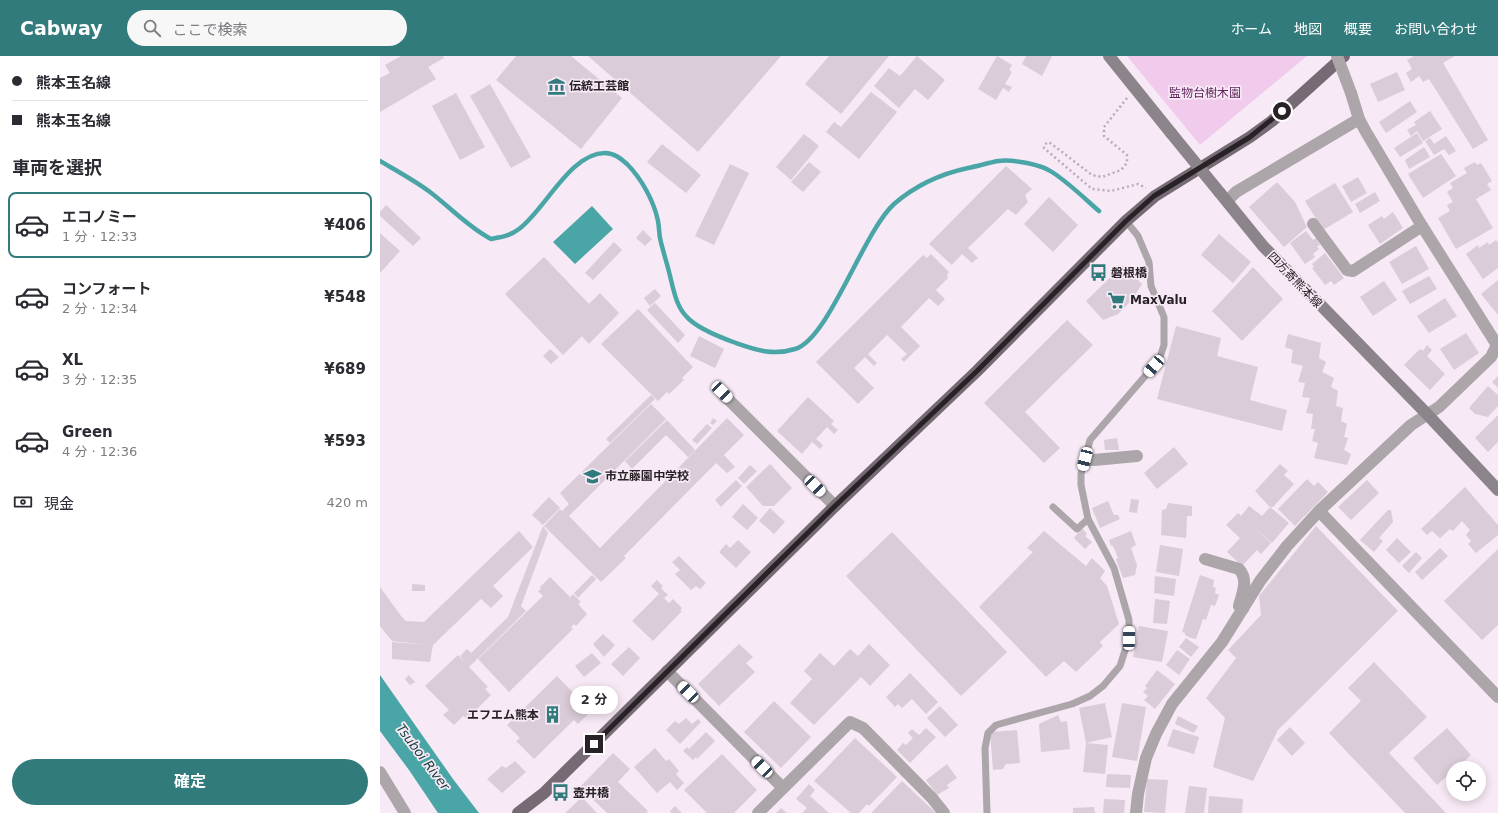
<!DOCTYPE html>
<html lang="ja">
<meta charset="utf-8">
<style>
:root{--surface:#fff;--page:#f7f7f7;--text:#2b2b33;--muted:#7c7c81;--line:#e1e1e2;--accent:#327b7c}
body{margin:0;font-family:"DejaVu Sans","Noto Sans JP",sans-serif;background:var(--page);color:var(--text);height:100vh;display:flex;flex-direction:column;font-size:15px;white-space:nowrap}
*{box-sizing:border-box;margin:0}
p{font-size:13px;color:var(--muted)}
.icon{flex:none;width:22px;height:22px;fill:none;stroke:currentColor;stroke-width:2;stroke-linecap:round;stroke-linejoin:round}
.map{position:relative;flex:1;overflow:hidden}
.details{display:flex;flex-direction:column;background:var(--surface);width:380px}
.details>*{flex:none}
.hud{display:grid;align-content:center;height:88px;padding:0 12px;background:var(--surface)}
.controls{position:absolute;left:1066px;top:705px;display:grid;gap:8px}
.controls a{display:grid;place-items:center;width:40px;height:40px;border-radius:50%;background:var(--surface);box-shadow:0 2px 10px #0003;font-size:20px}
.end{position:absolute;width:18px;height:18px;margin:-9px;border:5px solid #282227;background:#fff;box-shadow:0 0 0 2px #fff}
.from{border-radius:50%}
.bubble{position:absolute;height:28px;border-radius:14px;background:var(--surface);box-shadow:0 2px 10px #0003;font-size:13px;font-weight:700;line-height:28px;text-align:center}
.car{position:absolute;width:12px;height:24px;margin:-12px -6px;border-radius:5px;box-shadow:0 0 3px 1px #0007;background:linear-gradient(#fff 24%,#345 0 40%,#fff 0 76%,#345 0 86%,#fff 0)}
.hud b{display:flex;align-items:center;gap:14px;height:38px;font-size:15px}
.hud b+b{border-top:1px solid var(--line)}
.hud i{width:10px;height:10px;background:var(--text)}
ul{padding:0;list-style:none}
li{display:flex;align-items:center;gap:12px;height:66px;margin:0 8px 6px;padding:0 4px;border:2px solid transparent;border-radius:8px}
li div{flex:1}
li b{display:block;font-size:15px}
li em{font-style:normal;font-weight:700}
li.selected{border-color:var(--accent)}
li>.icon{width:36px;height:36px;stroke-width:1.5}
h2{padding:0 12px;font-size:18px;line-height:48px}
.pay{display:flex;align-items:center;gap:10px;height:44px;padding:0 12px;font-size:15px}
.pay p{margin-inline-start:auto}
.primary-button{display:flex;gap:8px;margin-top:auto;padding:8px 12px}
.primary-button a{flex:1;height:46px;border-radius:24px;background:var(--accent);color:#fff;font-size:16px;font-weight:700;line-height:46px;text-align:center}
header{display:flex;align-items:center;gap:24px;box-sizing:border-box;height:56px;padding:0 20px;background:var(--accent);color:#fff}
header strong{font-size:19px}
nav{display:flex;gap:22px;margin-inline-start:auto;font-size:14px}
.search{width:280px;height:36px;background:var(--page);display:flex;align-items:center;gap:10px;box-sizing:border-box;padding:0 14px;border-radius:22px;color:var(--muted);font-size:15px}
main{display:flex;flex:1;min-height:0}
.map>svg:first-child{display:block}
.green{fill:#f1cbec}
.water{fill:#4aa6a6}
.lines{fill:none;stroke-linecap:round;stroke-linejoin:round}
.stream{stroke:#4aa6a6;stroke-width:4.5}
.building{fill:#daccd8}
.path{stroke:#b8acb6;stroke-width:2.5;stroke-dasharray:2 3;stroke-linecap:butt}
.service{stroke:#aca6ab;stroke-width:7}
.minor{stroke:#aca6ab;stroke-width:12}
.tertiary{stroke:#aca6ab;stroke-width:12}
.secondary{stroke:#8c848b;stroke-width:12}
.primary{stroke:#766b74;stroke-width:12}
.minor-bridge{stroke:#aca6ab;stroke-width:12}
.secondary-bridge{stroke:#8c848b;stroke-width:12}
.route{stroke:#282227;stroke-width:5}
.labels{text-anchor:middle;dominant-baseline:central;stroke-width:3.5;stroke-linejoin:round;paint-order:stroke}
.poi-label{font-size:12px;font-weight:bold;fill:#282227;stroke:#f7e9f5;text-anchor:start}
.park-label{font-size:12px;fill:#62255e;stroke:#f7e9f5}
.street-label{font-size:12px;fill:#282227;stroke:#f7e9f5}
.water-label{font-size:13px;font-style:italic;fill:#184343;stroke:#f7e9f5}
</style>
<header>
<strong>Cabway</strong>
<div class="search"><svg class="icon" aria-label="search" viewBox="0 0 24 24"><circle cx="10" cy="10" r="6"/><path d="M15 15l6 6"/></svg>ここで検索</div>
<nav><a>ホーム</a><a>地図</a><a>概要</a><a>お問い合わせ</a></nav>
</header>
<main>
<section class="details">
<div class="hud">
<b><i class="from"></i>熊本玉名線</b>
<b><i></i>熊本玉名線</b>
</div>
<h2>車両を選択</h2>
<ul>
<li class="selected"><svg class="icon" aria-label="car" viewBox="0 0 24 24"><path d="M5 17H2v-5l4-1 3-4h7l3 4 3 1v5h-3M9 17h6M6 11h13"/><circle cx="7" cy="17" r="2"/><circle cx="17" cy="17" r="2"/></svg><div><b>エコノミー</b><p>1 分 · 12:33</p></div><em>¥406</em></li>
<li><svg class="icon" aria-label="car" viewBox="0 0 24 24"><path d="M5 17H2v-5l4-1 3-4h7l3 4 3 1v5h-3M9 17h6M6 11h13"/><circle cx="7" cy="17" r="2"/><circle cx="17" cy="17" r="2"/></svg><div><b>コンフォート</b><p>2 分 · 12:34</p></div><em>¥548</em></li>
<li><svg class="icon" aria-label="car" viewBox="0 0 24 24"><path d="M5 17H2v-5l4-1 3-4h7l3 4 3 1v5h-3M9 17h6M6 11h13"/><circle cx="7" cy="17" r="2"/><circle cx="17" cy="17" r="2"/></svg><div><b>XL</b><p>3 分 · 12:35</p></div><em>¥689</em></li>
<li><svg class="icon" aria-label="car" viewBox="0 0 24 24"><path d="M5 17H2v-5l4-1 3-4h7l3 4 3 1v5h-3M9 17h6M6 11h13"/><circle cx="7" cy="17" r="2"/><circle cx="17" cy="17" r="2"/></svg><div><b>Green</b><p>4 分 · 12:36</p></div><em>¥593</em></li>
</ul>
<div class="pay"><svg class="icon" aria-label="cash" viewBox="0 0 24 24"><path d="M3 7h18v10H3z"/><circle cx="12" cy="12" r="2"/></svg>現金<p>420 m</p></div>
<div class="primary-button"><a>確定</a></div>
</section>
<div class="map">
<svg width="1118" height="757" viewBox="0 0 1118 757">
<rect width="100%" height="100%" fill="#f7e9f5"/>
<path class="green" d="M747 0H927L820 89Z"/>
<g class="water">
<path d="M212 150 233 173 195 208 173 186Z"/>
<path d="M0 619 73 723 99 757H58L29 714 0 675Z"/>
</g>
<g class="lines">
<path class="stream" d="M0 105C17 115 34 124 50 136 71 152 88 171 111 183 121 181 130 180 139 173 165 154 190 97 225 97 234 97 240 102 247 108 261 122 274 145 278 165 279 170 279 176 280 182 283 196 288 210 291 224 294 236 297 251 306 260 315 271 342 282 356 287 376 294 393 300 415 293 449 283 483 176 514 148 536 129 560 118 588 112 598 110 608 107 618 105 632 103 660 108 672 116 689 127 704 142 719 155"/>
</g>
<g class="building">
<path d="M21 0H63L64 2 48 11 56 23 0 56V22L10 17 5 9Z"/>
<path d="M136 0H191L242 42 201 93 116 24Z"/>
<path d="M208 0H401L318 96Z"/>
<path d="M449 0H509L461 58 425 28Z"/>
<path d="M537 0 565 24 548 44 535 33 519 52 494 30 509 12 520 20Z"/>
<path d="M617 0 632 9 629 14 632 16 625 28 632 31 629 36 623 32 616 44 598 33Z"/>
<path d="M646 0H672L662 20 642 8Z"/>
<path d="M1034 0H1075L1063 7 1108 84 1093 93 1049 23 1043 26 1039 20 1031 26 1026 17 1032 13 1027 4Z"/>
<path d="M1017 16 1025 34 998 46 990 28Z"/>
<path d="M110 28 151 101 131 112 90 40Z"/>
<path d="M491 36 517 56 479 103 446 76 454 66 461 71Z"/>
<path d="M76 37 105 91 80 104 52 50Z"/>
<path d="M1030 45 1037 56 1006 77 999 66Z"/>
<path d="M1050 55 1062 73 1043 85 1037 75 1031 80 1027 74 1036 69 1034 66Z"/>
<path d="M1037 77 1043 87 1020 101 1014 92Z"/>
<path d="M424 78 439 90 411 124 396 111Z"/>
<path d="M1066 80 1076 95 1069 99 1064 93 1054 99 1045 85 1050 82 1054 88Z"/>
<path d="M282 88 321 119 306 137 267 106Z"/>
<path d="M1044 91 1050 101 1029 113 1025 104Z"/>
<path d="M1061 98 1076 120 1043 142 1028 118Z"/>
<path d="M429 106 441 116 423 136 411 126Z"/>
<path d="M1095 106 1097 109 1101 107 1112 125 1107 128 1111 134 1096 143 1113 172 1076 193 1058 162 1070 155 1067 149 1073 146 1067 136 1073 132 1070 127 1087 117 1084 112Z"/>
<path d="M350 108 369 117 334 189 315 180Z"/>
<path d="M626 110 652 133 645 139 648 146 636 159 628 153 588 192 598 202 592 207 582 198 572 209 549 188Z"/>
<path d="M978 121 987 137 971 146 962 130Z"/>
<path d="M897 126 915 146 927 171 904 191 869 151Z"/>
<path d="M955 127 973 156 943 174 925 145Z"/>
<path d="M995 136 1000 145 980 157 975 148Z"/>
<path d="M669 141 698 169 673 196 644 168Z"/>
<path d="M6 149 41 182 33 190 0 160V156Z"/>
<path d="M1013 156 1023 172 1000 188 988 169 1002 160 1004 163Z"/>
<path d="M263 174 272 183 265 190 256 182Z"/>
<path d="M926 175 933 184 936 182 940 189 937 190 939 193 933 198 935 201 925 208 910 187Z"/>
<path d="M0 177 20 195 0 217Z"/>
<path d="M839 178 871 206 853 227 821 199Z"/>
<path d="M1116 184 1118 187V212L1103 223 1086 198 1098 189 1099 192 1108 186 1109 189Z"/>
<path d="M234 186 242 194 213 224 205 217Z"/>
<path d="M1036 190 1049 213 1022 228 1009 206Z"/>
<path d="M945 197 964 222 954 229 951 225 945 229 932 212 934 211 932 208Z"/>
<path d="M551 198 569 216 567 219 568 222 556 234 565 243 558 250 549 242 521 271 540 290 524 306 521 303 527 298 507 279 488 298 497 307 494 310 485 301 474 312 494 332 478 348 436 306 543 199 547 202Z"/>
<path d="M164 201 209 248 220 237 239 257 209 288 202 280 183 299 125 238Z"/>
<path d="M743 209 762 228 752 244 738 258 723 264 706 245Z"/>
<path d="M873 211 903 243 862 285 832 255Z"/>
<path d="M1049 220 1057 233 1030 248 1022 235Z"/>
<path d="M1118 224V259L1101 238Z"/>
<path d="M1004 225 1017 244 993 260 980 241Z"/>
<path d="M275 233 281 240 270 250 264 242Z"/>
<path d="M1065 242 1077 260 1049 277 1037 260Z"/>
<path d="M275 247 305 279 298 287 267 254Z"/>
<path d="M258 253 313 311 302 322 304 324 289 338 287 336 278 345 221 288Z"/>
<path d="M687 264 713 289 645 356 680 392 664 407 604 347Z"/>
<path d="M796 270 841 282 837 300 878 311 870 344 907 354 902 375 777 343Z"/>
<path d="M1086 277 1099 297 1074 314 1060 293Z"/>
<path d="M908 278 941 287 939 302 946 306 942 316 954 322 951 331 958 335 956 350 963 352 961 365 967 368 964 381 968 382 964 394 971 398 967 409 934 402 938 387 932 385 935 373H931L933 358 926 357 930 342 922 341 925 327 918 326 923 310 911 307 913 294 905 291Z"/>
<path d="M319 280 344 293 335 312 310 300Z"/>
<path d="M1047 289 1052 294 1047 300 1065 318 1050 334 1024 309 1040 293 1043 295Z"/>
<path d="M170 293 179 301 171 308 163 300Z"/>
<path d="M1118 320V332L1112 326Z"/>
<path d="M1108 330 1118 339V350L1108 361 1095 358 1089 352Z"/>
<path d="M271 339 275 343 230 387 226 383Z"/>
<path d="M428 341 454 365 451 368 458 374 454 378 447 371 436 383 443 389 440 393 432 386 422 398 397 375Z"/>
<path d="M271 348 286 363 189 460 220 492 347 362 364 379 344 399 355 411 347 417 336 407 244 500 246 502 221 526 164 470 180 453 182 455 189 448 180 437Z"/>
<path d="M1118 359V386L1108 396 1095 382Z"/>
<path d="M333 362 337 365 333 369 330 367Z"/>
<path d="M287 364 315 394 308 401 286 379 252 413 245 405Z"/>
<path d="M327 368 332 372 317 388 312 384Z"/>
<path d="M737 382 739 394H725L724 384Z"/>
<path d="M794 391 808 408 777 433 764 417Z"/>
<path d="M390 408 412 432 394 450H383L366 431Z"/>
<path d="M900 408 908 415 904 419 914 428 893 451H890L875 435Z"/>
<path d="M370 409 377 415 364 428 358 422Z"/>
<path d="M927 423 934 430 938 426 948 436 915 470 898 453Z"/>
<path d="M356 424 362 430 341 451 335 444Z"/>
<path d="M987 424 999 437 971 464 958 451Z"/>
<path d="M1085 431 1118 469V479L1096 497 1088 488 1091 485 1086 479 1090 474 1082 465 1073 475 1070 473 1060 482 1052 475 1047 479 1041 473Z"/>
<path d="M169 441 180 452 163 469 152 459Z"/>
<path d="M751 443 759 444 757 457 749 456Z"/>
<path d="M728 445 734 459H738L740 463 720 472 712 452Z"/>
<path d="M788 447 812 450V460H807L806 482 781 479 782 454 786 453Z"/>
<path d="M363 448 378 462 367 474 352 461Z"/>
<path d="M869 450 882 460 890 451 909 467 892 487 873 470 891 487 881 498 877 494 862 510 847 496 860 482 846 469 858 457 861 460Z"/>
<path d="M390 452 405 466 394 478 379 465Z"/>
<path d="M1008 454H1011L1013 466 999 482 1003 485 994 496 980 484Z"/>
<path d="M163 470 168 477 141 550 146 555 89 611 108 631 105 633 111 639 87 663 83 660 74 669 63 659 69 654 45 630 78 599 84 606 80 600 87 593 91 597 128 561Z"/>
<path d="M936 470 1018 555 898 674 873 725 833 711 845 662 826 642 856 602 848 594 881 559 879 540Z"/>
<path d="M702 472 707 478 705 480 712 486 705 493 694 482Z"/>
<path d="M139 475 153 491 113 530 123 540 111 552 101 543 53 589 50 606 12 603V586L50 589 12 585 0 570V531L21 560 26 565 44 566Z"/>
<path d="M664 475 706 510 712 502 725 515 720 522 727 530 739 568 720 586 723 590 696 616 684 605 666 621 599 551 653 496 647 492Z"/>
<path d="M751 475 756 489 751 492 757 509 755 519 743 522 736 503 738 502 733 490H731L729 484Z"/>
<path d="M512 476 627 596 581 640 466 520Z"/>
<path d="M1017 482 1031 496 1019 507 1006 494Z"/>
<path d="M358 484 371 496 356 512 339 496 346 488 350 492Z"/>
<path d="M780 489 803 493 799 520 776 516Z"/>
<path d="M1060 492 1068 500 1042 524 1035 516Z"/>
<path d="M1118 493V569L1102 584 1064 545Z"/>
<path d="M1036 496 1042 502 1029 517 1022 510Z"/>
<path d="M299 500 326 527 320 533 316 530 311 534 295 518 300 514 292 506Z"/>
<path d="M212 519 216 523 198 542 194 537Z"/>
<path d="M820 519 834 524 833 531 836 532 835 537 839 539 835 550 831 549 826 564 823 563 816 583 811 582 805 579V577L802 576Z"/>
<path d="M775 520 796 523 794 540 774 537Z"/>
<path d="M170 521 190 541 193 538 201 546 198 548 207 558 196 570 194 568 191 571 193 573 129 636 98 603 163 540 158 535 161 533 160 531Z"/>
<path d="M277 524 283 530 281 532 288 539 284 542 289 547 293 543 302 552 300 554 302 555 273 585 252 565 279 538 271 530Z"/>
<path d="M32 528 45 529V535H32Z"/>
<path d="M775 543 790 545 787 568 773 567Z"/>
<path d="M759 570 788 575 782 606 753 601Z"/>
<path d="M223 578 235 589 224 601 213 588Z"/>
<path d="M806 582 819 591 811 601 799 591Z"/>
<path d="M359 588 373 601 366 607 375 616 339 650 318 628Z"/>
<path d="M489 588 510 609 490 630 481 621 434 669 410 647 432 623 424 615 440 597 454 610 470 593 478 600Z"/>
<path d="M249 591 260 602 243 620 231 608Z"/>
<path d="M797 594 810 603 799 619 786 609Z"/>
<path d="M212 597 221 607 204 621 195 610Z"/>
<path d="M994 606 1047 661 1009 697 1066 757H1025L949 677 981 645 968 632Z"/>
<path d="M777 614 795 628 775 653 764 644 768 640 763 636 767 632 765 630Z"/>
<path d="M530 617 558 646 546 658 532 643 522 652 518 648 515 651 506 641Z"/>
<path d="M29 619 35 626 30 629 25 623Z"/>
<path d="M177 620 211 655 198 668 194 664 154 703 136 685 140 682 127 669Z"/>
<path d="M394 645 431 681 401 712 364 676Z"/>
<path d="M725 647 732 681 706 687 728 689 725 718 703 716 706 687 699 652Z"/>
<path d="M742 647 766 651 757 705 732 701Z"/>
<path d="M560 650 578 669 565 681 547 662Z"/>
<path d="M678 659 681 666 687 665 690 693 661 696 659 668Z"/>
<path d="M798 660 818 670 814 677 795 668Z"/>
<path d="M306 662 312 668 318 663 321 666 300 688 286 674 295 665 299 668Z"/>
<path d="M910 671 925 687 912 700 897 684Z"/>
<path d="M546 672 556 681 530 707 517 694 523 687 526 689 533 682 528 677 532 673 539 679Z"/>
<path d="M1067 672 1091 699 1077 712H1073V715L1057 729 1033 702Z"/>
<path d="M793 673 819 681 814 698 787 690Z"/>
<path d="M637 674 640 707 626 708 623 713 613 714 610 676Z"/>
<path d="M326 676 335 685 317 703 316 701 313 704 303 695 307 691 309 693Z"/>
<path d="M475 682 517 721 489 750 487 748 479 757H471L434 725Z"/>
<path d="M275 692 286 705 289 703 299 715 296 718 304 727 297 734 290 726 277 737 254 711Z"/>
<path d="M233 697 250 713 238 726 268 755 266 757H227L200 731Z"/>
<path d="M342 698 377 734 354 757H327L304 734Z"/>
<path d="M135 705 146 716 122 737 107 723 122 710 126 712Z"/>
<path d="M567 708 577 722 567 729 569 732 557 739 546 724Z"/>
<path d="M727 718 751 719 750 732 726 731Z"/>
<path d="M767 723 788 724 785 757 764 756Z"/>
<path d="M522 725 556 757H491Z"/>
<path d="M429 728 435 734 430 740 449 757H422L427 752 416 743Z"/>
<path d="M809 730 827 732 824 757H805Z"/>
<path d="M829 740 863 743 862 757H828Z"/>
<path d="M202 741 217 757H185Z"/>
<path d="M724 743 745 744 744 757H723Z"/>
<path d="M295 750 302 757H291L290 755Z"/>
<path d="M714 751 715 757H693V752Z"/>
<path d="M401 752 407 757H396Z"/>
</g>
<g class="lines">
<path class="path" d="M747 42 724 71V80L747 99V107L741 114 722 121 712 119 669 86 665 88 664 92 712 133 731 135 758 128 766 132"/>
<g class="service">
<path d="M673 451 697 473 708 463"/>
<path d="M607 757 605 692 608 677 616 669 692 648 710 640 723 630 740 610 749 582V564L734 512 708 463 701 429V418L710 384 779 304 784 289V261L771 230 769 206 758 180 746 165"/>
</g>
<g class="minor">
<path d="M971 37 979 63 986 76 1042 170 1117 289"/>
<path d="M847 145 856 136 979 63"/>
<path d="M933 168 967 214 973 215 1042 170"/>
<path d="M342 337 455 450"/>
<path d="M705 403 714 404 757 400"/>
<path d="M939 455 1118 641"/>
<path d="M825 503 859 513C869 524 862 538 859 550L863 553"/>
<path d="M287 615 403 732"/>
<path d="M378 757 470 666 483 672 552 742 564 757"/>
<path d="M756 757 758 738 766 702 776 678 792 648 842 586 880 525 907 490 939 455 1031 369 1059 351 1111 301 1117 289"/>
</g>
<path class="tertiary" d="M0 716 25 757"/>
<g class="secondary">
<path d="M729 0 791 77"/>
<path d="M840 137 883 190 1047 358 1118 434"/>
</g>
<path class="primary" d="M138 757 164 737 455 450 597 315 746 165 775 140 870 81 892 65 964 0"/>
<path class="minor-bridge" d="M957 0 971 37"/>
<path class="secondary-bridge" d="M791 77 840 137"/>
</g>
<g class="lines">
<path class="route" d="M214 688 455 450 597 315 746 165 774 140 870 81 902 55"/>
</g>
<defs>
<symbol id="museum-bare" viewBox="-9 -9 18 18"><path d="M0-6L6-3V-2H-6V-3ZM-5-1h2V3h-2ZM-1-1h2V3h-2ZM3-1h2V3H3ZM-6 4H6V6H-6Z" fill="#327b7c" stroke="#f7e9f5" stroke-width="2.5" paint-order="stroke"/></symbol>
<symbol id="bus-bare" viewBox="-9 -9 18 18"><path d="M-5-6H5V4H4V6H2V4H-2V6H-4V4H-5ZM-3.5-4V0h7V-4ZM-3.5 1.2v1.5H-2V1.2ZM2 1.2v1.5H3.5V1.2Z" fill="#327b7c" stroke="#f7e9f5" stroke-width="2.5" paint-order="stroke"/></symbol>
<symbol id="supermarket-bare" viewBox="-9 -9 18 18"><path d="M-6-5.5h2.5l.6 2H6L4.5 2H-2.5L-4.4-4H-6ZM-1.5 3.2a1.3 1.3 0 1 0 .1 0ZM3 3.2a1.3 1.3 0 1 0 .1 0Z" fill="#327b7c" stroke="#f7e9f5" stroke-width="2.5" paint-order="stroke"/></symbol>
<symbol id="school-bare" viewBox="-9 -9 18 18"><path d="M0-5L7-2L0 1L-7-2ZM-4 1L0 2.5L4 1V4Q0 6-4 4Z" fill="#327b7c" stroke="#f7e9f5" stroke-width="2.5" paint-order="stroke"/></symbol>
<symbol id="building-bare" viewBox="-9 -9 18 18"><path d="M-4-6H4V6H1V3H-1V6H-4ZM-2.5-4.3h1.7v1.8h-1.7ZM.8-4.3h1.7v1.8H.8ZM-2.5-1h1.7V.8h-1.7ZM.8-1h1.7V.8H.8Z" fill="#327b7c" stroke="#f7e9f5" stroke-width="2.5" paint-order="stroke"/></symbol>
</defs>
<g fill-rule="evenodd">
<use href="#museum-bare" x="164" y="18" width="25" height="25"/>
<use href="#bus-bare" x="706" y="204" width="25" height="25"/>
<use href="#supermarket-bare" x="724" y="232" width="25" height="25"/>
<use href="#school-bare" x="200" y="408" width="25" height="25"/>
<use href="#building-bare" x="160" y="646" width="25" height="25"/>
<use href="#bus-bare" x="168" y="724" width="25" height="25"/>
</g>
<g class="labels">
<g class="poi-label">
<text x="189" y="30">伝統工芸館</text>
<text x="731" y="217">磐根橋</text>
<text x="750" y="244">MaxValu</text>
<text x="225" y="420">市立藤園中学校</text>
<text x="159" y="659" text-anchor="end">エフエム熊本</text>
<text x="193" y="737">壺井橋</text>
</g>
<g class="park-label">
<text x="825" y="37">監物台樹木園</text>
</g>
<g class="street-label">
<text transform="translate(915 224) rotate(46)">四方寄熊本線</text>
</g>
<g class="water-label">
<text transform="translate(43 701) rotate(53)">Tsuboi River</text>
</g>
</g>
</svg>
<div class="controls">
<a><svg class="icon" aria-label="locate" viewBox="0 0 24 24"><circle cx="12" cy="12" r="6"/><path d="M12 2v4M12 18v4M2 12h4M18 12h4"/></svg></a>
</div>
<i class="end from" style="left:902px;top:55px"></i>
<i class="end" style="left:214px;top:688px"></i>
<div class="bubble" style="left:190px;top:630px;width:48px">2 分</div>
<i class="car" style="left:774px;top:310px;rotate:221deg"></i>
<i class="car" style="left:342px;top:336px;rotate:135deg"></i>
<i class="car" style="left:705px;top:403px;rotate:194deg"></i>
<i class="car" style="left:435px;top:430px;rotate:135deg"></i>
<i class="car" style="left:749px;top:582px;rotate:1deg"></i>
<i class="car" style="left:308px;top:636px;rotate:315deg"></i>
<i class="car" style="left:382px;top:711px;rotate:315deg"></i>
</div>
</main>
